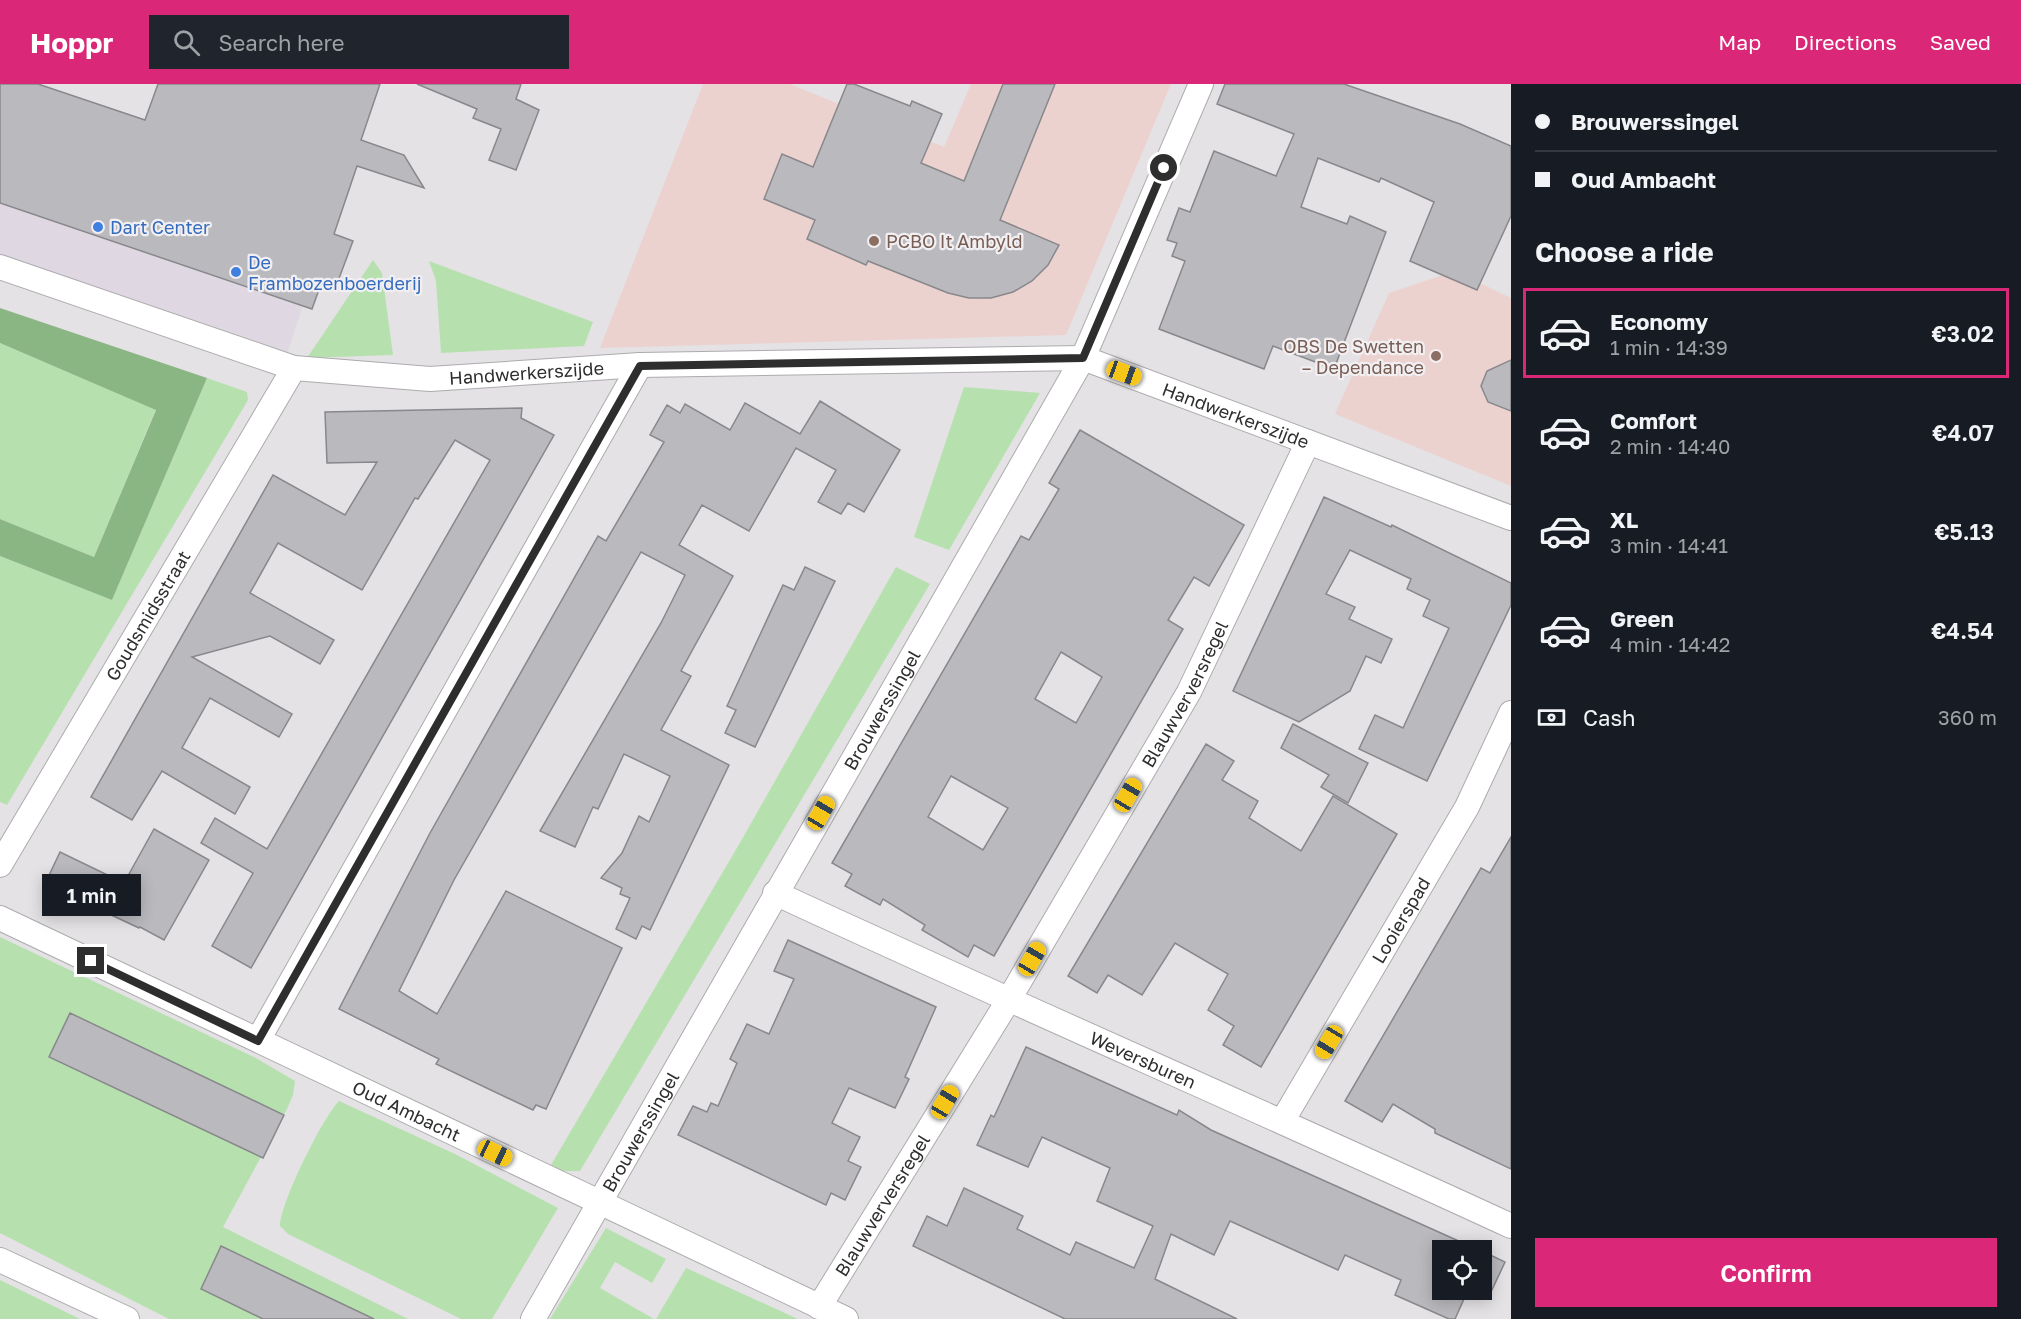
<!DOCTYPE html>
<meta charset="utf-8">
<style>
:root{--surface:#171b24;--page:#20242c;--text:#f1f3f6;--muted:#9ea1a6;--line:#363941;--accent:#db2777}
body{margin:0;font-family:"Golos Text",sans-serif;background:var(--page);color:var(--text);height:100vh;display:flex;flex-direction:column;font-size:22px;white-space:nowrap}
*{box-sizing:border-box;margin:0}
p{font-size:20px;color:var(--muted)}
.icon{flex:none;width:33px;height:33px;fill:none;stroke:currentColor;stroke-width:2;stroke-linecap:round;stroke-linejoin:round}
.map{position:relative;flex:1;overflow:hidden}
.drawer{display:flex;flex-direction:column;background:var(--surface);width:510px}
.drawer>*{flex:none}
.hud{display:grid;align-content:center;height:132px;padding:0 24px;background:var(--surface)}
.buttons{position:absolute;left:1432px;top:1156px;display:grid;gap:12px}
.buttons a{display:grid;place-items:center;width:60px;height:60px;border-radius:0px;background:var(--surface);box-shadow:0 3px 15px #0003;font-size:30px}
.end{position:absolute;width:27px;height:27px;margin:-14px;border:8px solid #2f2e2f;background:#fff;box-shadow:0 0 0 3px #fff}
.from{border-radius:50%}
.bubble{position:absolute;height:42px;border-radius:0px;background:var(--surface);box-shadow:0 3px 15px #0003;font-size:20px;font-weight:600;line-height:42px;text-align:center}
.car{position:absolute;width:18px;height:36px;margin:-18px -9px;border-radius:8px;box-shadow:0 0 4px 2px #0007;background:linear-gradient(#f5c518 24%,#345 0 40%,#f5c518 0 76%,#345 0 86%,#f5c518 0)}
.hud b{display:flex;align-items:center;gap:21px;height:57px;font-size:22px}
.hud b+b{border-top:2px solid var(--line)}
.hud i{width:15px;height:15px;background:var(--text)}
ul{padding:0;list-style:none}
li{display:flex;align-items:center;gap:18px;height:90px;margin:0 12px 9px;padding:0 12px;border:3px solid transparent;border-radius:0px}
li div{flex:1}
li b{display:block;font-size:22px}
li em{font-style:normal;font-weight:600}
li.current{border-color:var(--accent)}
li>.icon{width:54px;height:54px;stroke-width:1.5}
h2{padding:0 24px;font-size:27px;line-height:72px}
.pay{display:flex;align-items:center;gap:15px;height:66px;padding:0 24px;font-size:22px}
.pay p{margin-inline-start:auto}
.action{display:flex;gap:12px;margin-top:auto;padding:12px 24px}
.action a{flex:1;height:69px;border-radius:0px;background:var(--accent);color:#fff;font-size:24px;font-weight:600;line-height:69px;text-align:center}
header{display:flex;align-items:center;gap:36px;box-sizing:border-box;height:84px;padding:0 30px;background:var(--accent);color:#fff}
header strong{font-size:28px}
nav{display:flex;gap:33px;margin-inline-start:auto;font-size:21px}
.search{width:420px;height:54px;background:var(--page);display:flex;align-items:center;gap:15px;box-sizing:border-box;padding:0 21px;border-radius:0px;color:var(--muted);font-size:22px}
main{display:flex;flex:1;min-height:0}
.map>svg:first-child{display:block}
.built{fill:#dfd8e2}
.education{fill:#ecd2cf}
.green{fill:#b6e1af}
.forest{fill:#8ab683}
.building{fill:#bababe;stroke:#88888c;stroke-width:1.5;fill-rule:evenodd}
.lines{fill:none;stroke-linecap:round;stroke-linejoin:round}
.street-casing{stroke:#adabae;stroke-width:26}
.street{stroke:#fff;stroke-width:24}
.route{stroke:#2f2e2f;stroke-width:8}
.shop-dot{fill:#3f7fe0;stroke:#f1eff2;stroke-width:2}
.education-dot{fill:#8d6e63;stroke:#f1eff2;stroke-width:2}
.labels{text-anchor:middle;dominant-baseline:central;stroke-width:4.5;stroke-linejoin:round;paint-order:stroke}
.shop-label{font-size:18px;fill:#366cbe;stroke:#f1eff2;text-anchor:start}
.education-label{font-size:18px;fill:#785e54;stroke:#f1eff2;text-anchor:start}
.street-label{font-size:18px;fill:#2f2e2f;stroke:#f1eff2}
</style>
<header>
<strong>Hoppr</strong>
<div class="search"><svg class="icon" aria-label="search" viewBox="0 0 24 24"><circle cx="10" cy="10" r="6"/><path d="M15 15l6 6"/></svg>Search here</div>
<nav><a>Map</a><a>Directions</a><a>Saved</a></nav>
</header>
<main>
<div class="map">
<svg width="1511" height="1235" viewBox="0 0 1511 1235">
<rect width="100%" height="100%" fill="#e4e2e5"/>
<path class="built" d="M0 97 306 212 281 289 0 187Z"/>
<g class="education">
<path d="M703 0H790L944 63 971 0H1171L1066 251 600 264Z"/>
<path d="M1455 187 1511 214V402L1335 330 1389 209Z"/>
</g>
<g class="green">
<path d="M373 176 382 189 393 271 307 274Z"/>
<path d="M429 177 593 238 584 262 441 269 436 197Z"/>
<path d="M0 259 156 325 94 473 0 435Z"/>
<path d="M207 294 247 308 248 316 7 721 0 718V472L112 516Z"/>
<path d="M964 303 1040 309 949 466 914 453Z"/>
<path d="M896 483 930 500 580 1087H562L551 1081 741 757Z"/>
<path d="M0 853 256 974 295 997 293 1011 287 1025 223 1143 408 1235H169L0 1149Z"/>
<path d="M339 1017 455 1070 558 1124 492 1235H461L288 1150 280 1142C279 1121 323 1033 339 1017Z"/>
<path d="M606 1144 666 1175 652 1199 615 1178 600 1204 654 1235H550Z"/>
<path d="M686 1184 798 1235H656Z"/>
<path d="M0 1196 80 1235H0Z"/>
</g>
<path class="forest" d="M0 224 207 294 112 516 0 472V435L94 473 156 326 0 259Z"/>
<g class="building">
<path d="M0 0H38L145 36 158 0H380L361 56 404 71 424 104 357 82 334 150 353 157 335 205 321 200 312 225 0 119Z"/>
<path d="M417 0H521L516 15 539 26 516 86 489 76 501 45 473 34 477 25Z"/>
<path d="M847 0H854L910 22 912 17 942 30 921 79 964 97 1003 0H1055L1000 136 1059 161 1048 181 1032 197 1013 208 991 214H969L948 209 868 177 866 181 807 155 815 136 764 115 782 70 813 83Z"/>
<path d="M1225 0H1344L1460 40 1511 62V132L1477 206 1410 177 1434 118 1381 94 1379 98 1318 74 1301 123 1347 140 1350 132 1386 148 1334 285 1273 262 1264 285 1159 245 1185 177 1172 172 1177 159 1167 156 1179 124 1190 128 1214 67 1276 92 1294 50 1217 20Z"/>
<path d="M1511 276V327L1488 318 1481 302 1487 287Z"/>
<path d="M820 317 900 366 864 428 848 419 841 430 818 418 836 386 796 364 749 447 702 421 679 461 733 492 681 587 691 592 661 646 729 681 650 846 642 842 636 855 616 845 630 814 620 810 622 804 601 794 622 769 639 732 649 738 670 692 624 670 598 725 593 723 575 763 540 747 661 539 685 491 641 468 454 796 399 907 437 930 506 807 622 864 546 1025 536 1021 533 1026 436 980 439 975 339 925 430 749 598 452 606 457 664 358 650 351 667 321 680 329 685 320 730 346 745 319 800 350Z"/>
<path d="M522 324 521 334 554 351 251 884 212 862 253 789 201 759 215 734 267 765 490 376 455 356 418 415 415 414 362 506 278 459 250 509 334 556 320 580 270 552 192 573 292 630 279 653 210 614 182 664 250 703 235 730 162 687 132 736 91 713 273 391 345 431 377 378 327 379 325 328Z"/>
<path d="M1080 346 1244 441 1209 502 1194 493 1168 536 1183 545 994 872 974 861 968 873 922 846 925 841 883 815 880 821 845 802 852 790 832 779 1021 452 1029 456 1059 405 1049 399ZM1061 568 1102 593 1076 639 1035 615ZM951 692 1008 724 983 766 928 733Z"/>
<path d="M1324 413 1391 443 1392 441 1511 499V521L1427 697 1359 665 1375 631 1403 644 1449 544 1423 532 1430 516 1407 505 1411 495 1350 466 1326 510 1355 523 1349 535 1392 555 1381 579 1366 572 1350 607 1299 638 1233 607Z"/>
<path d="M805 483 835 497 755 663 725 649 736 626 727 622 783 501 794 506Z"/>
<path d="M1293 640 1368 679 1348 719 1321 703 1329 691 1281 664Z"/>
<path d="M1206 660 1234 677 1222 696 1258 717 1249 734 1301 767 1333 712 1397 750 1261 983 1223 961 1234 942 1208 926 1228 890 1175 859 1142 911 1108 891 1097 909 1068 892Z"/>
<path d="M154 745 209 776 164 856 140 843 139 844 45 800 60 768 124 799Z"/>
<path d="M1511 753V1085L1435 1049V1045L1393 1020 1382 1038 1345 1017 1481 784 1490 789Z"/>
<path d="M788 856 936 923 905 993 909 995 895 1024 849 1004 832 1039 860 1053 848 1077 861 1083 845 1116 831 1109 826 1121 678 1051 693 1022 707 1028 711 1019 718 1022 737 979 730 975 747 940 769 950 794 895 774 887Z"/>
<path d="M70 929 284 1031 263 1074 49 973Z"/>
<path d="M1026 963 1177 1031 1179 1026 1211 1046 1481 1167H1443V1206H1468L1455 1235H1449L1395 1211 1401 1196 1345 1171 1338 1186 1230 1137 1214 1171 1171 1150 1155 1195 1237 1235H1065L913 1162 927 1132 947 1142 964 1104 1023 1132 1017 1145 1070 1171 1076 1158 1134 1184 1153 1142 1097 1117 1110 1084 1042 1053 1028 1083 977 1061 991 1031 994 1033Z"/>
<path d="M221 1162 292 1196 374 1235H263L201 1205Z"/>
<path d="M1482 1167 1505 1178 1491 1208 1482 1204Z"/>
</g>
<g class="lines">
<defs>
<g id="street">
<path id="s1" d="M0 183 294 284 430 295 640 281 1083 274 1511 434"/>
<path id="s2" d="M0 781 294 284"/>
<path id="s3" d="M775 809C1019 922 1266 1029 1511 1142"/>
<path id="s4" d="M0 834 846 1235"/>
<path d="M258 956 640 281"/>
<path id="s5" d="M1283 1036 1467 723 1511 629"/>
<path d="M0 1176 127 1235"/>
<path id="s6" d="M819 1223 1008 917 1189 608 1308 358"/>
<path id="s7" d="M533 1235 1083 274 1201 0"/>
</g>
</defs>
<use href="#street" class="street-casing"/>
<use href="#street" class="street"/>
</g>
<g class="lines">
<path class="route" d="M91 877 258 957 640 282 1083 274 1164 84"/>
</g>
<g class="shop-dot">
<circle cx="98" cy="143" r="6"/>
<circle cx="236" cy="188" r="6"/>
</g>
<g class="education-dot">
<circle cx="874" cy="157" r="6"/>
<circle cx="1436" cy="272" r="6"/>
</g>
<g class="labels">
<g class="shop-label">
<text x="110" y="143">Dart Center</text>
<text x="248" y="178">De<tspan x="248" dy="21">Frambozenboerderij</tspan></text>
</g>
<g class="education-label">
<text x="886" y="157">PCBO It Ambyld</text>
<text x="1424" y="262" text-anchor="end">OBS De Swetten<tspan x="1424" dy="21">– Dependance</tspan></text>
</g>
<g class="street-label">
<text stroke="none"><textPath href="#s1" startOffset="544">Handwerkerszijde</textPath></text>
<text stroke="none"><textPath href="#s1" startOffset="1264">Handwerkerszijde</textPath></text>
<text stroke="none"><textPath href="#s2" startOffset="290">Goudsmidsstraat</textPath></text>
<text stroke="none"><textPath href="#s6" startOffset="714">Blauwverversregel</textPath></text>
<text stroke="none"><textPath href="#s7" startOffset="702">Brouwerssingel</textPath></text>
<text stroke="none"><textPath href="#s5" startOffset="232">Looierspad</textPath></text>
<text stroke="none"><textPath href="#s3" startOffset="404">Weversburen</textPath></text>
<text stroke="none"><textPath href="#s4" startOffset="450">Oud Ambacht</textPath></text>
<text stroke="none"><textPath href="#s7" startOffset="216">Brouwerssingel</textPath></text>
<text stroke="none"><textPath href="#s6" startOffset="120">Blauwverversregel</textPath></text>
</g>
</g>
</svg>
<div class="buttons">
<a><svg class="icon" aria-label="locate" viewBox="0 0 24 24"><circle cx="12" cy="12" r="6"/><path d="M12 2v4M12 18v4M2 12h4M18 12h4"/></svg></a>
</div>
<i class="end from" style="left:1164px;top:84px"></i>
<i class="end" style="left:91px;top:877px"></i>
<div class="bubble" style="left:42px;top:790px;width:99px">1 min</div>
<i class="car" style="left:1124px;top:289px;rotate:110deg"></i>
<i class="car" style="left:1128px;top:711px;rotate:30deg"></i>
<i class="car" style="left:821px;top:729px;rotate:30deg"></i>
<i class="car" style="left:1032px;top:875px;rotate:30deg"></i>
<i class="car" style="left:1329px;top:958px;rotate:211deg"></i>
<i class="car" style="left:945px;top:1018px;rotate:31deg"></i>
<i class="car" style="left:495px;top:1069px;rotate:115deg"></i>
</div>
<section class="drawer">
<div class="hud">
<b><i class="from"></i>Brouwerssingel</b>
<b><i></i>Oud Ambacht</b>
</div>
<h2>Choose a ride</h2>
<ul>
<li class="current"><svg class="icon" aria-label="car" viewBox="0 0 24 24"><path d="M5 17H2v-5l4-1 3-4h7l3 4 3 1v5h-3M9 17h6M6 11h13"/><circle cx="7" cy="17" r="2"/><circle cx="17" cy="17" r="2"/></svg><div><b>Economy</b><p>1 min · 14:39</p></div><em>€3.02</em></li>
<li><svg class="icon" aria-label="car" viewBox="0 0 24 24"><path d="M5 17H2v-5l4-1 3-4h7l3 4 3 1v5h-3M9 17h6M6 11h13"/><circle cx="7" cy="17" r="2"/><circle cx="17" cy="17" r="2"/></svg><div><b>Comfort</b><p>2 min · 14:40</p></div><em>€4.07</em></li>
<li><svg class="icon" aria-label="car" viewBox="0 0 24 24"><path d="M5 17H2v-5l4-1 3-4h7l3 4 3 1v5h-3M9 17h6M6 11h13"/><circle cx="7" cy="17" r="2"/><circle cx="17" cy="17" r="2"/></svg><div><b>XL</b><p>3 min · 14:41</p></div><em>€5.13</em></li>
<li><svg class="icon" aria-label="car" viewBox="0 0 24 24"><path d="M5 17H2v-5l4-1 3-4h7l3 4 3 1v5h-3M9 17h6M6 11h13"/><circle cx="7" cy="17" r="2"/><circle cx="17" cy="17" r="2"/></svg><div><b>Green</b><p>4 min · 14:42</p></div><em>€4.54</em></li>
</ul>
<div class="pay"><svg class="icon" aria-label="cash" viewBox="0 0 24 24"><path d="M3 7h18v10H3z"/><circle cx="12" cy="12" r="2"/></svg>Cash<p>360 m</p></div>
<div class="action"><a>Confirm</a></div>
</section>
</main>
